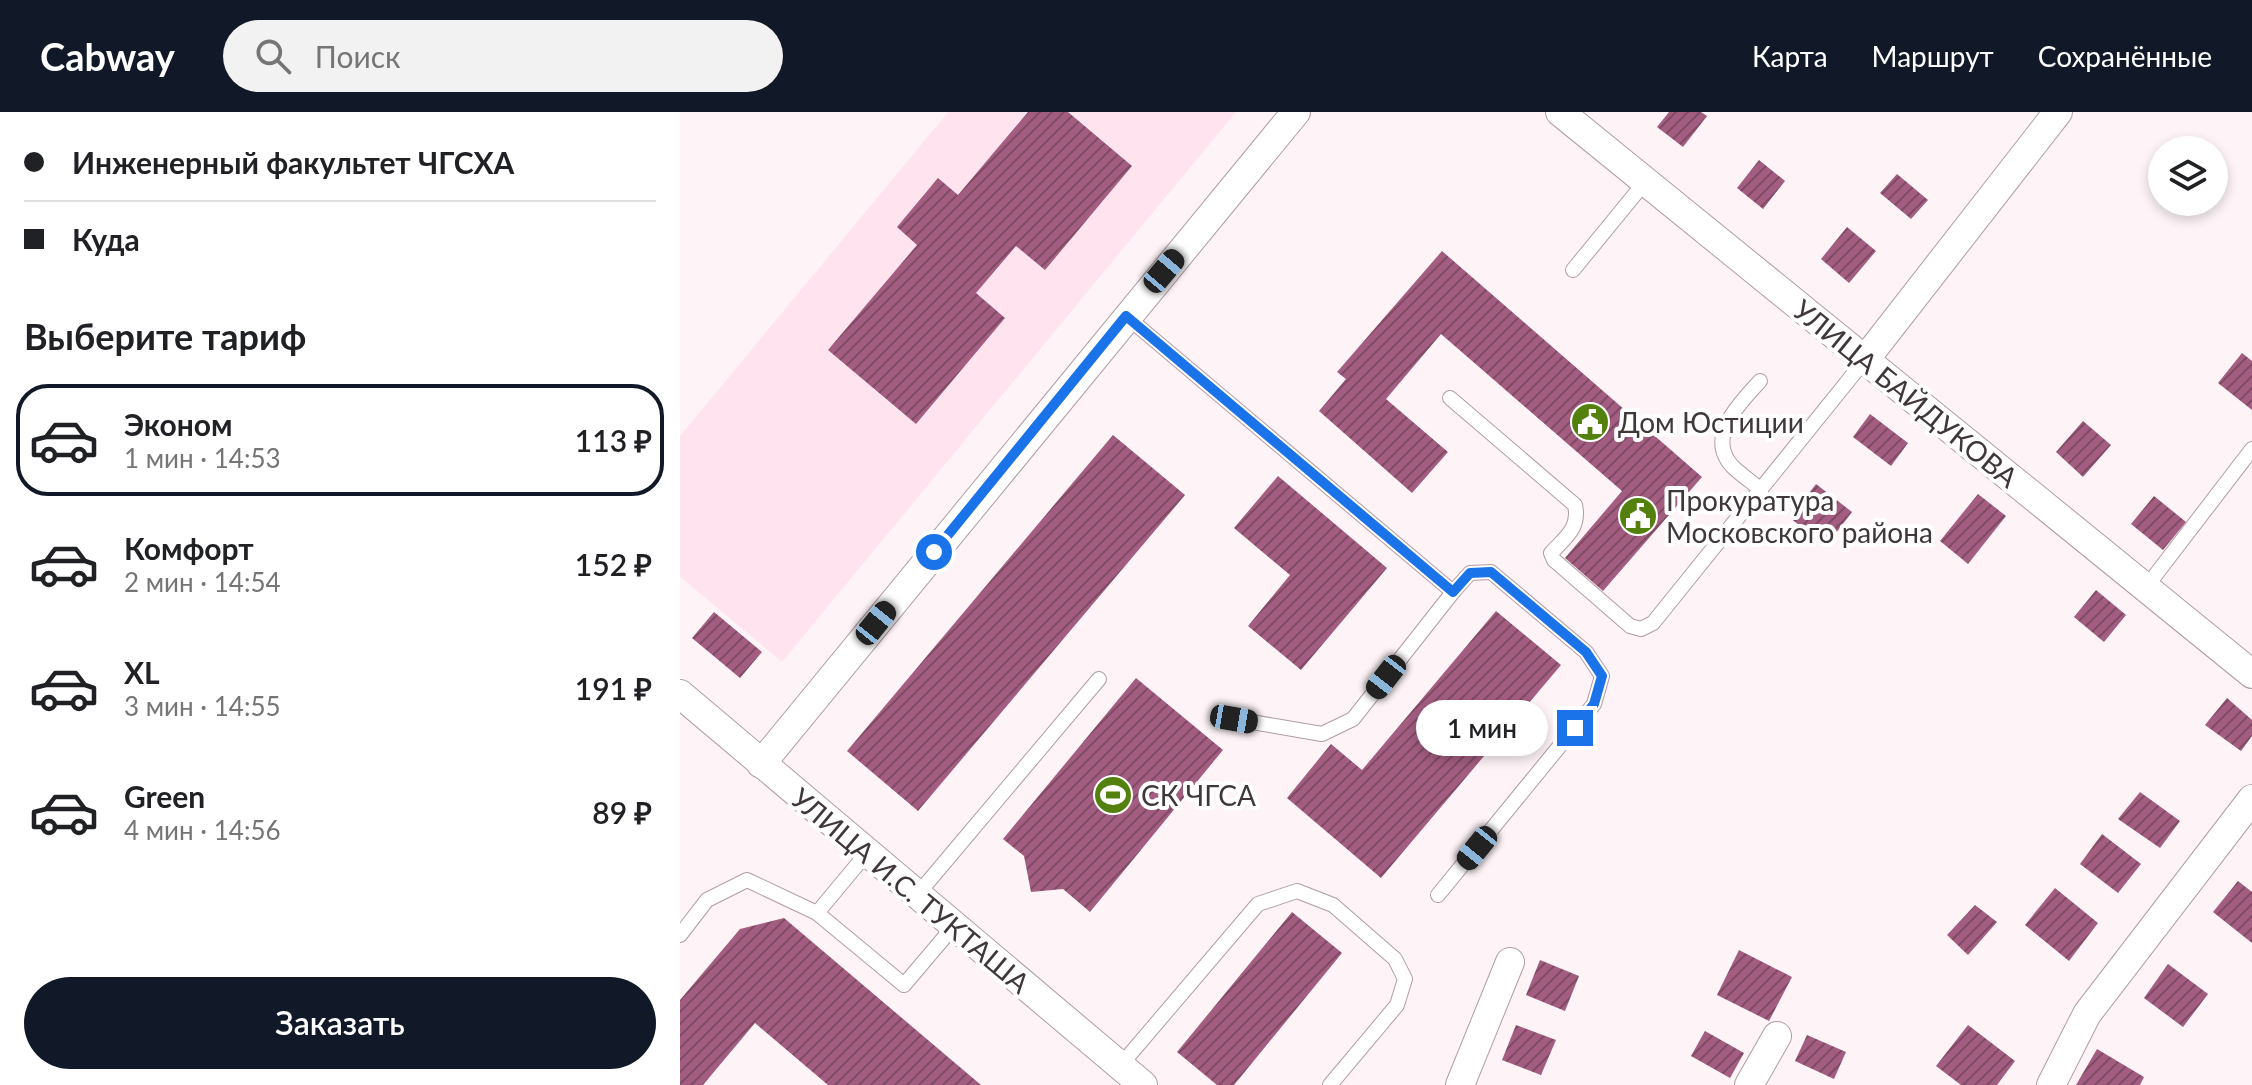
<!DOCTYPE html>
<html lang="ru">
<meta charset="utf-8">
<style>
:root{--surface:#fff;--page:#f2f2f2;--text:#202124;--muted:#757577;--line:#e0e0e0;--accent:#111827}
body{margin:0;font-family:Lato,sans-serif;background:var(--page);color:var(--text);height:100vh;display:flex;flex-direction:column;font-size:30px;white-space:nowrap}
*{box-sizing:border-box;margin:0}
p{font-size:26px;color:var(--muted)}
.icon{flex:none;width:44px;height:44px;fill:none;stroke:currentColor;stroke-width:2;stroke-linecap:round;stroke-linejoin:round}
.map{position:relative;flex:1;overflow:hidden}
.panel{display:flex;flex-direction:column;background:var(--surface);width:680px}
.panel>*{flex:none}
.guide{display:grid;align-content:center;height:176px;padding:0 24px;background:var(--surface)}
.tools{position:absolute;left:1468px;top:24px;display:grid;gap:16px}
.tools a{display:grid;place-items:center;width:80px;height:80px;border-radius:50%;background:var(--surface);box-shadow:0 4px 12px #0003;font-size:40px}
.end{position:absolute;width:36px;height:36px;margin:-18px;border:10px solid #1a73e8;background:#fff;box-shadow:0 0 0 4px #fff}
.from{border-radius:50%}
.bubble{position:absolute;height:56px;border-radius:28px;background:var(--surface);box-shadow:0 4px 12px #0003;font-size:26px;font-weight:600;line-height:56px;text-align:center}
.car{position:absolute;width:24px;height:48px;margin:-24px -12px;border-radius:10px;box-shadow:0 0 6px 2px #0007;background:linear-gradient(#222 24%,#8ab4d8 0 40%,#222 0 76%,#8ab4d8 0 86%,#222 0)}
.guide b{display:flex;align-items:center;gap:28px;height:76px;font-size:30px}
.guide b+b{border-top:2px solid var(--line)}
.guide i{width:20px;height:20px;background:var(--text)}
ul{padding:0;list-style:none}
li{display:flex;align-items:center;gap:24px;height:112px;margin:0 16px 12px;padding:0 8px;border:4px solid transparent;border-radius:32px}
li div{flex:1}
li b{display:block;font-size:30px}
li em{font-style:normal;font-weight:600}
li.current{border-color:var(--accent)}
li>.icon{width:72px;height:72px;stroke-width:1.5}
h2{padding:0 24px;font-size:36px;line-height:96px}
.cta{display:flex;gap:16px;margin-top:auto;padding:16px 24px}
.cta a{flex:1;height:92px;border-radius:48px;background:var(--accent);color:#fff;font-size:32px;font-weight:600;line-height:92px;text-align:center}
header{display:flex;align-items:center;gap:48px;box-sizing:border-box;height:112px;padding:0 40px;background:var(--accent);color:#fff}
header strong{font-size:38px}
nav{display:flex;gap:44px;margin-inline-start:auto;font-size:28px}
.search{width:560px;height:72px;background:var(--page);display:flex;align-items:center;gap:20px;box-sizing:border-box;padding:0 28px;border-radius:44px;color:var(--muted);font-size:30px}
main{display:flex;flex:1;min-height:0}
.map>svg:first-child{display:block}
.built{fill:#ffe4f0}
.building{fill:url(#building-hatch)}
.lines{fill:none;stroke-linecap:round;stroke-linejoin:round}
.service-casing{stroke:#b29ba5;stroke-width:16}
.minor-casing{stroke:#b29ba5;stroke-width:30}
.service{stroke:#fff;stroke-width:14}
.minor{stroke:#fff;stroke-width:28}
.route{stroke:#1a73e8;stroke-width:10}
.labels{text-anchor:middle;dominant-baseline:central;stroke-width:8;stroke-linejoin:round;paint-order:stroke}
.street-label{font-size:28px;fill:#40373b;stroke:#fff}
.poi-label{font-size:28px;fill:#40373b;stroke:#fff;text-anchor:start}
</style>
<header>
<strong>Cabway</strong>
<div class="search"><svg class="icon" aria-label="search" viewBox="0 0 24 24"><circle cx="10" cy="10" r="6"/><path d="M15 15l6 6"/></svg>Поиск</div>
<nav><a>Карта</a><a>Маршрут</a><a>Сохранённые</a></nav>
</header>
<main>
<section class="panel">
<div class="guide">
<b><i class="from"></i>Инженерный факультет ЧГСХА</b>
<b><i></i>Куда</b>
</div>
<h2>Выберите тариф</h2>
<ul>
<li class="current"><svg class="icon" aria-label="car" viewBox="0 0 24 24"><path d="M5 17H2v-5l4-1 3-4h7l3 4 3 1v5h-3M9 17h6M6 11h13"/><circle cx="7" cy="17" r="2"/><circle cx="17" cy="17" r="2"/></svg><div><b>Эконом</b><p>1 мин · 14:53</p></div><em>113 ₽</em></li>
<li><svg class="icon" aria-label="car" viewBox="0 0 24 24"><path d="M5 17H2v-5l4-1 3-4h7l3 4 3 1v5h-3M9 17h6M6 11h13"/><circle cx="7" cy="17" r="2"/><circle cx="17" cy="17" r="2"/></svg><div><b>Комфорт</b><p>2 мин · 14:54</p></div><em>152 ₽</em></li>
<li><svg class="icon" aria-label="car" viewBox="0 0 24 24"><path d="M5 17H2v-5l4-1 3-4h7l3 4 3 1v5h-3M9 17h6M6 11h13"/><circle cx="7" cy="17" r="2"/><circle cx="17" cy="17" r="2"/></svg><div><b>XL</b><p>3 мин · 14:55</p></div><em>191 ₽</em></li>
<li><svg class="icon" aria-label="car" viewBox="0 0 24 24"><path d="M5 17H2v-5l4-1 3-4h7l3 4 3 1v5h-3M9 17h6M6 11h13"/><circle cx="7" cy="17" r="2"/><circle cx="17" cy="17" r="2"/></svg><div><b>Green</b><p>4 мин · 14:56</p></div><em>89 ₽</em></li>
</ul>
<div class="cta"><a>Заказать</a></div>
</section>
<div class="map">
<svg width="1572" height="973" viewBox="0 0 1572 973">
<defs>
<pattern id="building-hatch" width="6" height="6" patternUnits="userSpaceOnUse" patternTransform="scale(2)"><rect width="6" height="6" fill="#a35d80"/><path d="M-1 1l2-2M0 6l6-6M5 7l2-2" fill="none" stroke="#7f4a64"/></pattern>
</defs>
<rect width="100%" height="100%" fill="#fef4f8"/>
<path class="built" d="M268 0H556L102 550 0 465V324Z"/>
<g class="building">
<path d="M348 0H388L452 54 365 158 336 134 296 181 325 206 236 312 148 238 237 133 217 115 258 66 278 83Z"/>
<path d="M989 0H1021L1027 4 1003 35 977 15Z"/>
<path d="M1079 48 1105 69 1083 97 1057 76Z"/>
<path d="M1217 62 1248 88 1231 107 1200 81Z"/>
<path d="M1167 115 1196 139 1169 171 1141 147Z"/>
<path d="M762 139 1022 365 923 479 885 446 942 379 761 222 706 287 768 340 732 381 639 299 666 267 657 260Z"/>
<path d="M1562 241 1572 249V298L1538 271Z"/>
<path d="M1190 302 1228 331 1211 354 1173 325Z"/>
<path d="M1403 309 1431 333 1403 365 1376 340Z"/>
<path d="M433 323 505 383 238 699 167 639Z"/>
<path d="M598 364 707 456 621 558 568 514 610 463 554 416Z"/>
<path d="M1136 372 1172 400 1146 434 1110 406Z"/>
<path d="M1298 382 1326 404 1288 452 1260 429Z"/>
<path d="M1474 384 1506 410 1483 438 1451 412Z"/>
<path d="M1416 478 1446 503 1424 530 1394 505Z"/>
<path d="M816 499 881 553 701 766 607 686 651 632 682 658Z"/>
<path d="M34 500 82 540 60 566 12 526Z"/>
<path d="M456 566 543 638 410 800 383 777 351 780 344 744 323 727Z"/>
<path d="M1547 586 1572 608V624L1561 639 1525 613Z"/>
<path d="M1460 680 1500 709 1480 736 1438 707Z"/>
<path d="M1422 722 1461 752 1438 781 1400 752Z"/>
<path d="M1558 769 1572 780V831L1533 800Z"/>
<path d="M1375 776 1418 811 1389 849 1345 813Z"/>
<path d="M1295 793 1317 810 1288 843 1267 823Z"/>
<path d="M612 800 662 841 554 973H537L497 940Z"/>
<path d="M104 806 301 973H148L75 911 23 973H0V888L60 817Z"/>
<path d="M1059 838 1112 865 1089 909 1037 883Z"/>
<path d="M860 848 899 864 885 899 846 883Z"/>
<path d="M1488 852 1528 882 1503 915 1464 886Z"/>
<path d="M836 913 876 928 861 963 822 948Z"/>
<path d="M1288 913 1335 949 1317 973H1281L1256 954Z"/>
<path d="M1025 919 1064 941 1050 966 1011 944Z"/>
<path d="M1127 923 1166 940 1154 967 1115 949Z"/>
<path d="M1417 937 1464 965 1460 973H1396Z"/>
</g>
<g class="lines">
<defs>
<g id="service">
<path d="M893 158 965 70"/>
<path d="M446 204 773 480 790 461 811 460 906 540 922 564 914 592 758 783"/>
<path d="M1080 269C1061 290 1025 324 1052 354 1061 363 1072 370 1081 378"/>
<path d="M770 286 895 393C900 416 886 425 871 441L874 448 950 514 961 517 973 511 1184 249"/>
<path d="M1467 474 1572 337"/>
<path d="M554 607 642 622 673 607 773 480"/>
<path d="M237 783 419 567"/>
<path d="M137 801 187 741"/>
<path d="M0 823 27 788 67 768 137 801 224 873 274 814"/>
<path d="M440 954 578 792 617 779 653 793 715 847 725 867 717 893 650 973"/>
</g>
<g id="minor">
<path d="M880 0 1572 562"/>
<path d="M1184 249 1378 0"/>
<path d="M0 582 463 973"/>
<path d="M81 652 616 0"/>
<path d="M780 973 830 850"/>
<path d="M1069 973 1097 924"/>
<path d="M1371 973 1407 902 1572 687"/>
</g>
</defs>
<use href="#service" class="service-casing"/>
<use href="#minor" class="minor-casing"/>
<use href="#service" class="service"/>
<use href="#minor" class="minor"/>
</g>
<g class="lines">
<path class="route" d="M254 440 446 204 773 480 790 461 811 460 906 540 922 564 914 592 895 616"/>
</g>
<defs>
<symbol id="civic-disc" viewBox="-11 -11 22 22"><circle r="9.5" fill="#54810d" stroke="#fff"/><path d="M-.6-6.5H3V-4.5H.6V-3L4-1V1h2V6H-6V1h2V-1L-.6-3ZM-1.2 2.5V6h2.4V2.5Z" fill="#fff"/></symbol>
<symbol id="stadium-disc" viewBox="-11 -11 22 22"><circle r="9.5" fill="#54810d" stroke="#fff"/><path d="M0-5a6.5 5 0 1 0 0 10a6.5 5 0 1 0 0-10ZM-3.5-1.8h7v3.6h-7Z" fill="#fff"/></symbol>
</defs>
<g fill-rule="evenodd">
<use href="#civic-disc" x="888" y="288" width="44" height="44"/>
<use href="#civic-disc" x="936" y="382" width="44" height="44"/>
<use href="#stadium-disc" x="411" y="661" width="44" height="44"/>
</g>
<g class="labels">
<g class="street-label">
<text transform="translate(1226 281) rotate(39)">УЛИЦА БАЙДУКОВА</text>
<text transform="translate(231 778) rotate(40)">УЛИЦА И.С. ТУКТАША</text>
</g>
<g class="poi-label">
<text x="938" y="310">Дом Юстиции</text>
<text x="986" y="388">Прокуратура<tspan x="986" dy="32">Московского района</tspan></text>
<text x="461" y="683">СК ЧГСА</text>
</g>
</g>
</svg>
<div class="tools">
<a><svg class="icon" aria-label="layers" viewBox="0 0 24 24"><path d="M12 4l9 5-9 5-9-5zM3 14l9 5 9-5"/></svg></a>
</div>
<i class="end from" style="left:254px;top:440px"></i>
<i class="end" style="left:895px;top:616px"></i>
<div class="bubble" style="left:736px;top:588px;width:132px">1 мин</div>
<i class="car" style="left:484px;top:159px;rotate:40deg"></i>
<i class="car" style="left:196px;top:511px;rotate:39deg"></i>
<i class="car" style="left:706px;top:565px;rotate:218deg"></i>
<i class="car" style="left:554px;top:607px;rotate:100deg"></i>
<i class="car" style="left:797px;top:736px;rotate:219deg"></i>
</div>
</main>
